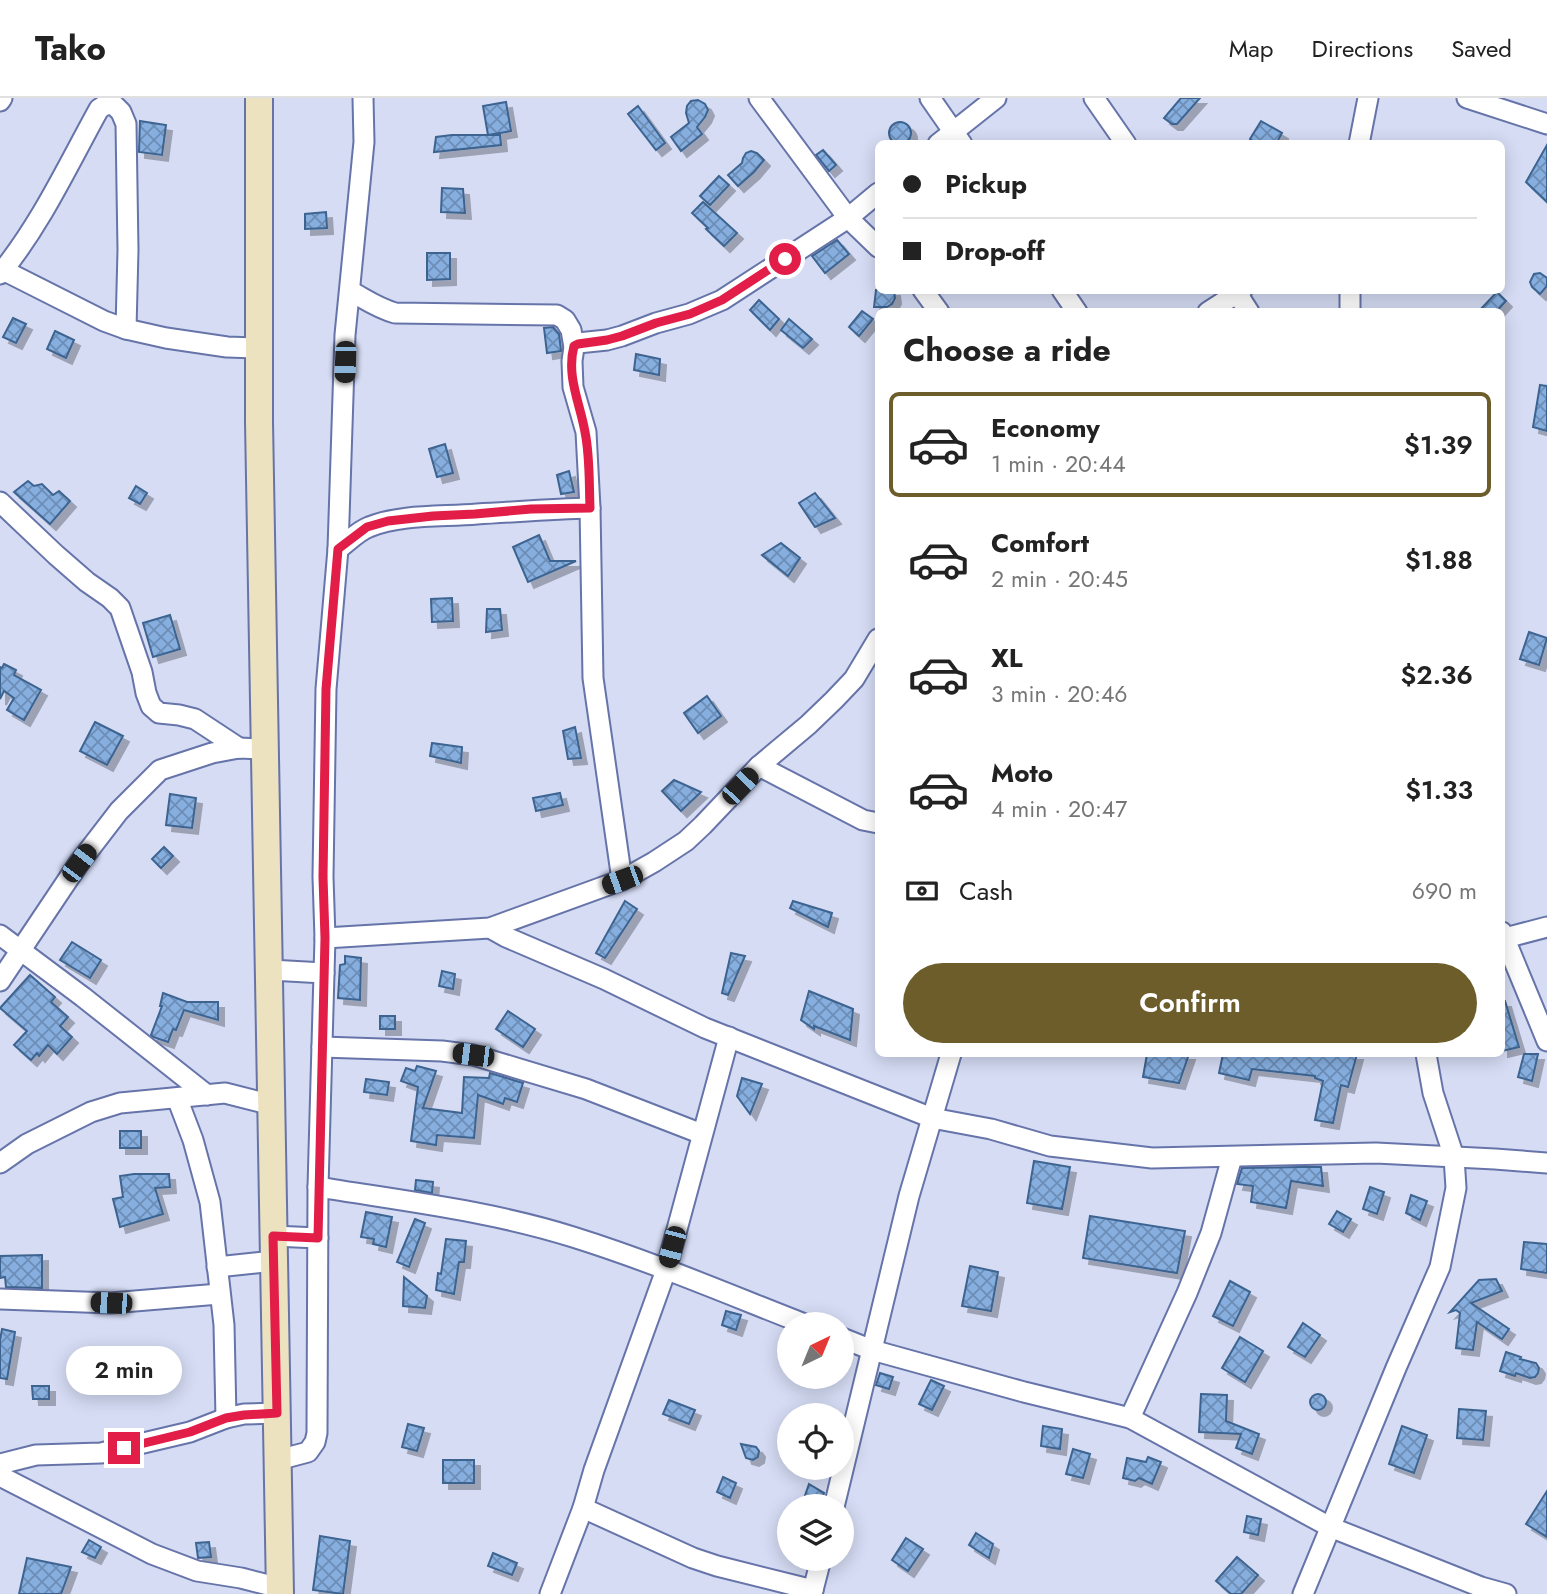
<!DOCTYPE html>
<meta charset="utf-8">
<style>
:root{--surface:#fff;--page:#f6f6f6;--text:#222;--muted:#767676;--line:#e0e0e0;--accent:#6c5d2b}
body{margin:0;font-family:Jost,sans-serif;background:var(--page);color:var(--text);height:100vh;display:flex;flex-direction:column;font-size:26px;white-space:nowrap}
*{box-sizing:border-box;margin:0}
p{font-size:23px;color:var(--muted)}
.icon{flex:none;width:38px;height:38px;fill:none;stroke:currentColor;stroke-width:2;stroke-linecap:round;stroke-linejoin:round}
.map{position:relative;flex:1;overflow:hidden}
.sheet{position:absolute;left:875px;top:210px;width:630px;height:749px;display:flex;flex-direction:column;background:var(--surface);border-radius:10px;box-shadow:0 4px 18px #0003}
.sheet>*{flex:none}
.banner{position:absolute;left:875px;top:42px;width:630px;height:154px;border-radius:10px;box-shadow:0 4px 18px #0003;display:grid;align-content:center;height:154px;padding:0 28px;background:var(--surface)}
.needle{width:46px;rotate:43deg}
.buttons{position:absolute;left:777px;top:1214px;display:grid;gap:14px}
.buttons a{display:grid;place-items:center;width:77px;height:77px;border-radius:50%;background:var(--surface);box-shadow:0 4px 18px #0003;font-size:35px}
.end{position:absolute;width:32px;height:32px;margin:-16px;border:9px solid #e11d48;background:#fff;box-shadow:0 0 0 4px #fff}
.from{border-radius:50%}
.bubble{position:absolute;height:49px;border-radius:24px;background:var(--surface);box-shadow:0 4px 18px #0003;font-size:23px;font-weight:600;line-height:49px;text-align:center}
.car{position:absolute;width:21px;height:42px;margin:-21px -10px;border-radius:9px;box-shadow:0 0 5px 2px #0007;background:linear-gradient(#222 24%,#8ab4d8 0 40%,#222 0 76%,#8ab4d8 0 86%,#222 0)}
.banner b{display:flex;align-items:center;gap:24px;height:66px;font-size:26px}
.banner b+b{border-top:2px solid var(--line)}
.banner i{width:18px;height:18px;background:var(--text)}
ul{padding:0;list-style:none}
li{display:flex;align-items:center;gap:21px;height:105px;margin:0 14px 10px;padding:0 14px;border:4px solid transparent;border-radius:10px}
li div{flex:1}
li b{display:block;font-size:26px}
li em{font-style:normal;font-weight:600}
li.current{border-color:var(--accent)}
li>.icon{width:63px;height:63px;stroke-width:1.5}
h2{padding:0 28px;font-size:32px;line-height:84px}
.pay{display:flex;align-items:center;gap:18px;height:77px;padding:0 28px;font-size:26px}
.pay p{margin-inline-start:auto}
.action{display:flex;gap:14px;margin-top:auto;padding:14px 28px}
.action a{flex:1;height:80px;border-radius:42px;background:var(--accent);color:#fff;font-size:28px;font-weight:600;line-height:80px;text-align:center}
header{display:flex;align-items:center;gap:42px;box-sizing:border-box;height:98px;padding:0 35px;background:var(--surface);border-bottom:2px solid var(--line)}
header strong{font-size:33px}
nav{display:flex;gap:38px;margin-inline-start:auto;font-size:24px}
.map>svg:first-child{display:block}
.building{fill:url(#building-cross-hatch);stroke:#3d6490;stroke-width:2;filter:url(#shadow)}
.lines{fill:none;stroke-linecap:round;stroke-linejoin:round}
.street-casing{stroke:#6674a9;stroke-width:23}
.secondary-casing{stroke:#6674a9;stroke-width:30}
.street{stroke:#fff;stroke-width:19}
.secondary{stroke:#ece2bf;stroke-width:26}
.route{stroke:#e11d48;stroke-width:9}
</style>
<header>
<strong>Tako</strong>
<nav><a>Map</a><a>Directions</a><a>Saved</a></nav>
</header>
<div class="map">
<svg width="1547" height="1496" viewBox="0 0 1547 1496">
<defs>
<pattern id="building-cross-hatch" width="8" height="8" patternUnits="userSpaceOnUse" patternTransform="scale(1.75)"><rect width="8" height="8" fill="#86afe0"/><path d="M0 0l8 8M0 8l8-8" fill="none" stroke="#6c8db6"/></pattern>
<filter id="shadow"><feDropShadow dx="6" dy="6" stdDeviation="0" flood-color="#0004"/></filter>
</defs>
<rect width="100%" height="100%" fill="#d5dcf4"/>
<g class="building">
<path d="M1181 0H1200L1177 26H1172L1164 20Z"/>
<path d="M698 2 705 6 708 12 705 19 697 29 702 36 681 53 671 39 689 25 686 15 687 8 691 3Z"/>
<path d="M506 4 511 33 488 37 483 8Z"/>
<path d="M638 8 665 45 656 52 628 16Z"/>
<path d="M140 23 166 27 162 57 139 54Z"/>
<path d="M1261 23 1282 35 1276 46H1257L1250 41Z"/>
<circle cx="900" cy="35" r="11"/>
<path d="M452 37H500L501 47 434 54 436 39Z"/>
<path d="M1547 47V104L1526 84Z"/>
<path d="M823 52 836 67 829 73 816 57Z"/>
<path d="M751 53 757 55 764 62 754 74 738 88 728 77 742 65 743 60 746 55Z"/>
<path d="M719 78 729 87 710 107 700 98Z"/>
<path d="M442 90 463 91 465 115 441 114Z"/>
<path d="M703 104 737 135 724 148 706 131 708 130 692 115Z"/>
<path d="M326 114 327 130 305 131V116Z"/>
<path d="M837 142 849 156 825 175 812 158Z"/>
<path d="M427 155H450V181L427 182Z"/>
<path d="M1540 175 1547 180V188L1540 196 1532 189 1530 184 1534 176Z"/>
<path d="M876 192H894L895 200 892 206 887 209H874Z"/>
<path d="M1497 194 1506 203 1496 214H1478Z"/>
<path d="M759 202 779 221 770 232 750 212Z"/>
<path d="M862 213 873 221 859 238 849 229Z"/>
<path d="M13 220 26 226 16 245 3 239Z"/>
<path d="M789 221 812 241 803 250 781 232Z"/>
<path d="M553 229 559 236 561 253 547 255 544 230Z"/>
<path d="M55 233 74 242 66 260 47 251Z"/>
<path d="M636 256 660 261 659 277 634 272Z"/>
<path d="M1540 287 1547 288V333L1533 329Z"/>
<path d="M445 346 453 375 437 379 429 351Z"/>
<path d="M569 373 574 394 561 396 557 377Z"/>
<path d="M28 383 34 388 42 386 53 397 59 393 70 403 50 426 14 394Z"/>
<path d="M136 388 147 395 140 406 129 400Z"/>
<path d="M815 395 835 420 815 429 799 405Z"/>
<path d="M539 437 550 463H576L528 484 513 449Z"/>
<path d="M781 445 800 460 788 478 762 457Z"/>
<path d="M452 500 453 523 432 524 431 501Z"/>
<path d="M487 511H500L502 532 486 534Z"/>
<path d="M170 517 180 551 153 559 143 525Z"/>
<path d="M1529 534 1547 540 1539 567 1520 561Z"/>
<path d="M4 566 16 572 14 577 41 592 24 622 7 612 14 600 4 593 0 601V569L2 570Z"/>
<path d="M707 598 721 618 698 635 684 615Z"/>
<path d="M95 624 123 638 107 667 80 653Z"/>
<path d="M575 629 581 660 568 661 563 633Z"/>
<path d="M432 645 462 649 461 665 430 658Z"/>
<path d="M674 682 701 694 681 713 662 693Z"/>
<path d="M560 695 563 707 536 713 533 700Z"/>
<path d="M170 696 196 700 192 730 166 727Z"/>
<path d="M164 749 173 758 161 770 152 761Z"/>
<path d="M625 803 637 811 605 860 596 855Z"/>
<path d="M793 803 832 815 828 829 790 810Z"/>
<path d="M72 844 101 862 90 880 60 862Z"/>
<path d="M731 855 745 858 728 897 722 895Z"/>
<path d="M345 858 361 860 360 902 338 900 340 867 345 866Z"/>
<path d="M442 873 455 876 453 891 439 888Z"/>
<path d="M30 877 55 899 51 904 68 919 60 928 72 939 57 956 48 947 39 958 37 955 31 962 14 947 27 933 0 910Z"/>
<path d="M809 893 853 911 850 942 814 928V931L801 922Z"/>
<path d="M163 895 187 904H218V922L184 912 176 932 173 931 168 944 153 939 151 937 162 908H160Z"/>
<path d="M1502 903H1505L1519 949 1502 953Z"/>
<path d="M508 913 535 931 523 949 496 931Z"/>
<rect x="380" y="918" width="15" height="13"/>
<path d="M1147 956H1189L1179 985 1143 979Z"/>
<path d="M1223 956H1357L1348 989 1341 987 1333 1025 1315 1022 1323 983 1315 980V978L1252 971 1249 982 1219 975Z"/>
<path d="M1524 956H1538L1532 983 1518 979Z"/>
<path d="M417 968 436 973 423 1010 462 1015 464 979 489 980 490 975 523 985 517 1004 505 1000 503 1006 478 997 474 1040 437 1037 436 1047 411 1043 418 989 401 983 406 970 415 973Z"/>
<path d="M742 980 762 986 750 1016 737 998Z"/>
<path d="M366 981 389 984 387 997 364 994Z"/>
<rect x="120" y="1033" width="21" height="17"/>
<path d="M1034 1063 1070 1069 1062 1111 1027 1105Z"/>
<path d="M1300 1069H1321L1323 1088 1291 1083 1286 1110 1251 1104 1253 1088 1237 1086 1242 1070Z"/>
<path d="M134 1076H169L170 1089 155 1090 163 1116 120 1129 113 1101 123 1099 120 1078Z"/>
<path d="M416 1082 433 1084 432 1095 415 1092Z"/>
<path d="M1370 1089 1384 1094 1377 1116 1363 1111Z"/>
<path d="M1411 1097 1427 1103 1420 1122 1406 1115Z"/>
<path d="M1337 1113 1351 1121 1343 1134 1329 1126Z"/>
<path d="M366 1114 392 1119 386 1149 373 1146 374 1141 361 1139Z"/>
<path d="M1090 1118 1185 1133 1177 1175 1083 1160Z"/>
<path d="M415 1121 425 1125 409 1169 397 1164Z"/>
<path d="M446 1141 466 1143 464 1164H459L454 1196 436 1192 438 1175 441 1176Z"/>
<path d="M1524 1144 1547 1146V1175L1521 1171Z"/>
<path d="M42 1157V1190L6 1189 5 1179 0 1180V1158Z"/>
<path d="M970 1168 998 1174 991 1213 962 1208Z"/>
<path d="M404 1179 427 1198 425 1210 403 1208Z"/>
<path d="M1496 1181 1502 1193 1471 1205 1509 1231 1502 1241 1477 1224 1473 1252 1456 1250 1460 1215 1456 1212 1450 1214 1479 1182Z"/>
<path d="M1230 1183 1250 1194 1233 1228 1213 1218Z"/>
<path d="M726 1213 741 1217 736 1232 722 1227Z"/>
<path d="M1303 1225 1320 1237 1305 1259 1288 1249Z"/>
<path d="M2 1231 15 1234 7 1281 0 1280V1242Z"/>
<path d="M1240 1239 1263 1253 1245 1284 1222 1270Z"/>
<path d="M1506 1254 1521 1259 1520 1261 1536 1265 1539 1270 1538 1275 1535 1279 1530 1280 1516 1275 1515 1278 1500 1273Z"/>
<path d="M880 1275 893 1279 889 1291 876 1287Z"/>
<path d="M931 1282 944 1288 932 1312 919 1306Z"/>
<path d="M32 1288H49V1301H33Z"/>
<path d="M1201 1296 1227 1297 1226 1323 1259 1336 1252 1356 1236 1350 1241 1336 1199 1334Z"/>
<circle cx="1318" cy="1304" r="8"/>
<path d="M669 1302 695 1312 689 1326 663 1316Z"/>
<path d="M1459 1311 1486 1313 1483 1342 1457 1340Z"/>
<path d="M408 1326 424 1330 417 1353 402 1349Z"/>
<path d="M1043 1328 1062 1331 1060 1351 1041 1348Z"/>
<path d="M1402 1328 1427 1337 1414 1375 1389 1366Z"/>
<path d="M741 1346 756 1349 759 1353 758 1359 753 1362 746 1360Z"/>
<path d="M1073 1351 1090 1356 1083 1380 1066 1376Z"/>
<path d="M1148 1359 1161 1364 1152 1386 1139 1380 1135 1383 1123 1380 1127 1360 1146 1364Z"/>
<rect x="443" y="1362" width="31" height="23"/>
<path d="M723 1379 736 1385 730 1400 717 1394Z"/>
<path d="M809 1386 824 1395 819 1409H801Z"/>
<path d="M1547 1393V1439L1526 1426Z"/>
<path d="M1247 1418 1261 1421 1258 1437 1244 1434Z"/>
<path d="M976 1435 993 1446 989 1460 969 1447Z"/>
<path d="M320 1438 350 1443 343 1496 313 1492Z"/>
<path d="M906 1440 923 1451 908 1473 892 1462Z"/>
<path d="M89 1442 101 1449 95 1460 82 1454Z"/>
<path d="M209 1444 211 1459 198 1460 196 1445Z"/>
<path d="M493 1455 517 1465 512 1477 488 1468Z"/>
<path d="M1237 1459 1258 1477 1241 1496H1231L1216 1483Z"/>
<path d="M27 1460 71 1469 61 1496H19Z"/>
</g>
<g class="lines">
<defs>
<g id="street">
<path d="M759 0 848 120 878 149"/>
<path d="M930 0 962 46"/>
<path d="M1094 0 1126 46"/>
<path d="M1467 0 1547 26"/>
<path d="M0 3 2 0"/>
<path d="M938 46 996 0"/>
<path d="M1359 46 1368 0"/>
<path d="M3 172 104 223 126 231 166 240 227 249 258 250"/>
<path d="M0 176C41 126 68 67 99 11L105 7 113 6 121 14 126 26 128 152 126 231"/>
<path d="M923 192 939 214"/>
<path d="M1062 192 1077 214"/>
<path d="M1235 192 1249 214"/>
<path d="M1350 192V214"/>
<path d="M350 193C365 201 377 210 395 215L557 217 565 222 571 232 574 249 572 263 573 289 586 334 590 410 593 580 622 782"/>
<path d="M1208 214 1242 192"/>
<path d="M574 249 578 245 607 242 622 238 656 225 689 216 722 202 848 120 878 95"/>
<path d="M0 404 56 457 87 484 110 500 120 510 142 574 146 595 151 608 159 615 179 617 195 621 239 650"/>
<path d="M338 451C348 444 358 433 369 429 401 416 442 419 477 416 515 414 552 411 590 410"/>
<path d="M759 668 863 722 878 725"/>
<path d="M490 830 506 839 604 881 705 930 932 1020 991 1031 1050 1048 1152 1060 1376 1055 1495 1061 1547 1065"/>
<path d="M1502 834 1547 943"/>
<path d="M0 837 83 899 207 997"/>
<path d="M1502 839 1505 840 1547 829"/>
<path d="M325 840 490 830 622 782 654 764 686 743 703 727 759 668 808 627 834 602 854 581 878 541"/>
<path d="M270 872 324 875"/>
<path d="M0 883 79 765 119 713 160 672 212 655 239 650 264 651"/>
<path d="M322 949 442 953 473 957 586 991 702 1036"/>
<path d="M177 1000 193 1042 210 1104 224 1227 226 1320"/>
<path d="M0 1065 27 1046 91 1014 120 1005 225 995 272 1007"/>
<path d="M318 1089C403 1103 491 1113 573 1139 653 1164 730 1197 807 1227"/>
<path d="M273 1138 318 1140"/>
<path d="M217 1169 274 1163"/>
<path d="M0 1201 111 1205 219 1196"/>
<path d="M842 1240 872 1252 1024 1294 1130 1320 1330 1429 1481 1489 1506 1496"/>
<path d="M1130 1320 1187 1195 1211 1135 1232 1059"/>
<path d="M278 1362 308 1354 315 1344 317 1335 318 1089 325 840 323 779 326 591 338 451 345 237 364 44 363 0"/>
<path d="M0 1366 36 1357 101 1355 190 1334 226 1320 244 1316 277 1315"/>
<path d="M0 1378 152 1456 197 1473 241 1480 280 1490"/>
<path d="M834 1409 909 1098 951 956"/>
<path d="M583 1410 693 1460 717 1468 813 1492"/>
<path d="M550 1496 583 1410 594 1372 666 1172 729 939"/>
<path d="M812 1496 821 1461"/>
<path d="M1303 1496 1396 1270 1440 1169 1456 1090 1454 1059 1433 995 1426 956"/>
</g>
<path id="secondary" d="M259 0V324L280 1496"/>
</defs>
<use href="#street" class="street-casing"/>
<use href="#secondary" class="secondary-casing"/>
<use href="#street" class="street"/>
<use href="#secondary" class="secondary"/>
</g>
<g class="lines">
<path class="route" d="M124 1350 190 1334 226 1320 244 1317 277 1315 273 1138 318 1140 325 840 323 779 326 591 338 451 367 429 388 423 433 418 475 416 531 411 590 410C589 385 590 358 585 334 580 305 566 278 574 248L578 246 607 242 622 238 656 225 690 216 722 202 785 161"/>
</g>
</svg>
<div class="buttons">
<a><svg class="needle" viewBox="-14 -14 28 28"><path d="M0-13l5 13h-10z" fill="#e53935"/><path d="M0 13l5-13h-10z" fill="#767676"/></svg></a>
<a><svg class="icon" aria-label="locate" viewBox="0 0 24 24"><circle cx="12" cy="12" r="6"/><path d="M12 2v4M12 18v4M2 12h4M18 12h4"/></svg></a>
<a><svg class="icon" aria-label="layers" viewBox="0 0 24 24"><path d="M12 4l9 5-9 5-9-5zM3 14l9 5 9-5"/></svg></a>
</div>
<i class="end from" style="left:785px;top:161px"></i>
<i class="end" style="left:124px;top:1350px"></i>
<div class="bubble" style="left:66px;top:1248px;width:116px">2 min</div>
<i class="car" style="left:345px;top:264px;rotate:182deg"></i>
<i class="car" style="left:740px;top:688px;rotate:44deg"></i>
<i class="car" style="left:79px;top:765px;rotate:37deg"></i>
<i class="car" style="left:622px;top:782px;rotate:250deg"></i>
<i class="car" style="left:473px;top:957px;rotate:277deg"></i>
<i class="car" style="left:672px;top:1149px;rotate:195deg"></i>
<i class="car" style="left:111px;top:1205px;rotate:272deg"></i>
<div class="banner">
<b><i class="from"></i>Pickup</b>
<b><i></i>Drop-off</b>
</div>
<section class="sheet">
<h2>Choose a ride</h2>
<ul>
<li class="current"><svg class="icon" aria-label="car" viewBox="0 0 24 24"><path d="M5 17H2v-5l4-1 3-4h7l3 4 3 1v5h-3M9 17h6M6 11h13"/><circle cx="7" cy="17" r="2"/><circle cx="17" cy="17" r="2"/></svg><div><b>Economy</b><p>1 min · 20:44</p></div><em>$1.39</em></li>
<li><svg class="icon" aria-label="car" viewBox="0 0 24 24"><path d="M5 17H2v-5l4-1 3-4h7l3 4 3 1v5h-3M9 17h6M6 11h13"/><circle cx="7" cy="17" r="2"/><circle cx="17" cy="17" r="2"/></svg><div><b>Comfort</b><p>2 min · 20:45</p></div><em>$1.88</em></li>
<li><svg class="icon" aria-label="car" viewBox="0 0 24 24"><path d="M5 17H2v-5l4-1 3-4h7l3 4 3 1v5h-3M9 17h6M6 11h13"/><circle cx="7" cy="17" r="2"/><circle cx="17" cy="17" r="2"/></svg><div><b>XL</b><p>3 min · 20:46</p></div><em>$2.36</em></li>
<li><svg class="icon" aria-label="car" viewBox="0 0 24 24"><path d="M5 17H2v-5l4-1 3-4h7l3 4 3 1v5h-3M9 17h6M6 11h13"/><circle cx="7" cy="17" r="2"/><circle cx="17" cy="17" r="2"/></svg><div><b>Moto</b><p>4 min · 20:47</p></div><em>$1.33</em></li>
</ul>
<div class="pay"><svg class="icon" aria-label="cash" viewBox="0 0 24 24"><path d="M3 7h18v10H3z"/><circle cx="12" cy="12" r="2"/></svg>Cash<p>690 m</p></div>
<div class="action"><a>Confirm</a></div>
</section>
</div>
